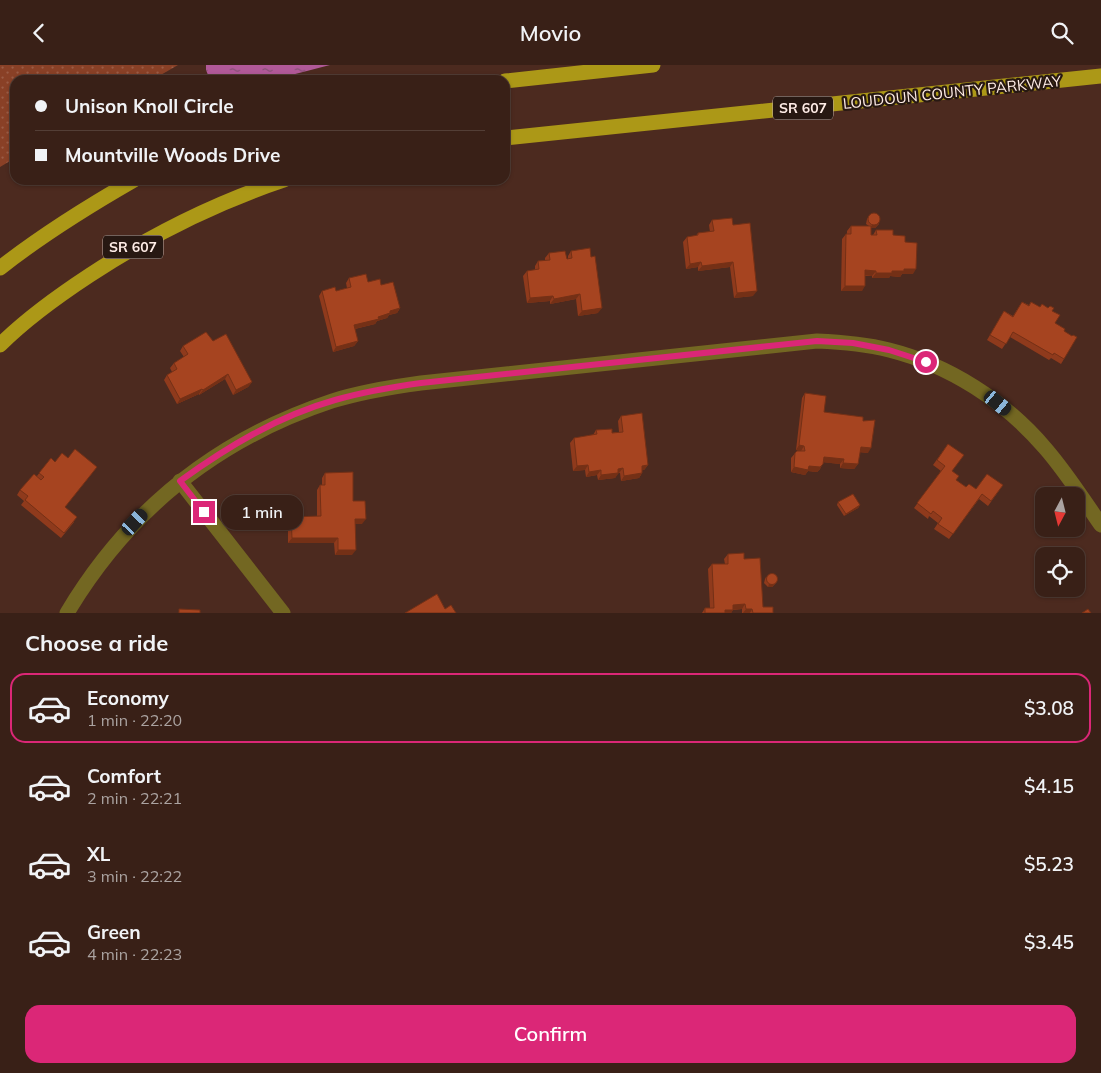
<!DOCTYPE html>
<meta charset="utf-8">
<style>
:root{--surface:#392017;--page:#442d24;--text:#f1f3f6;--muted:#aba3a1;--line:#533e36;--accent:#db2777}
body{margin:0;font-family:Mulish,sans-serif;background:var(--page);color:var(--text);height:100vh;display:flex;flex-direction:column;font-size:19px;white-space:nowrap}
*{box-sizing:border-box;margin:0}
p{font-size:16px;color:var(--muted)}
.icon{flex:none;width:28px;height:28px;fill:none;stroke:currentColor;stroke-width:2;stroke-linecap:round;stroke-linejoin:round}
.map{position:relative;height:548px;overflow:hidden}
.drawer{display:flex;flex-direction:column;background:var(--surface);flex:1}
.drawer>*{flex:none}
.banner{position:absolute;left:10px;top:10px;width:500px;height:110px;border-radius:15px;box-shadow:0 1px 4px #0004,0 0 0 1px var(--line);display:grid;align-content:center;height:110px;padding:0 25px;background:var(--surface)}
.needle{width:32px;rotate:187deg}
.controls{position:absolute;left:1035px;top:422px;display:grid;gap:10px}
.controls a{display:grid;place-items:center;width:50px;height:50px;border-radius:10px;background:var(--surface);box-shadow:0 1px 4px #0004,0 0 0 1px var(--line);font-size:25px}
.end{position:absolute;width:22px;height:22px;margin:-11px;border:6px solid #db2777;background:#fff;box-shadow:0 0 0 2px #fff}
.from{border-radius:50%}
.bubble{position:absolute;height:35px;border-radius:15px;background:var(--surface);box-shadow:0 1px 4px #0004,0 0 0 1px var(--line);font-size:16px;font-weight:600;line-height:35px;text-align:center}
.car{position:absolute;width:15px;height:30px;margin:-15px -8px;border-radius:6px;box-shadow:0 0 4px 1px #0007;background:linear-gradient(#222 24%,#8ab4d8 0 40%,#222 0 76%,#8ab4d8 0 86%,#222 0)}
.banner b{display:flex;align-items:center;gap:18px;height:48px;font-size:19px}
.banner b+b{border-top:1px solid var(--line)}
.banner i{width:12px;height:12px;background:var(--text)}
ul{padding:0;list-style:none}
li{display:flex;align-items:center;gap:15px;height:70px;margin:0 10px 8px;padding:0 15px;border:2px solid transparent;border-radius:15px}
li div{flex:1}
li b{display:block;font-size:19px}
li em{font-style:normal;font-weight:600}
li.current{border-color:var(--accent)}
li>.icon{width:45px;height:45px;stroke-width:1.5}
h2{padding:0 25px;font-size:22px;line-height:60px}
.button{display:flex;gap:10px;margin-top:auto;padding:10px 25px}
.button a{flex:1;height:58px;border-radius:15px;background:var(--accent);color:#fff;font-size:20px;font-weight:600;line-height:58px;text-align:center}
header{display:flex;justify-content:space-between;align-items:center;height:65px;padding:0 25px;background:var(--surface);font-size:22px;font-weight:600}
.map>svg:first-child{display:block}
.grass{fill:url(#grass-dots)}
.water{fill:url(#water-ripples)}
.lines{fill:none;stroke-linecap:round;stroke-linejoin:round}
.minor{stroke:#736722;stroke-width:15}
.major{stroke:#ac9817;stroke-width:15}
.wall{fill:#8f3a1c}
.shaded-wall{fill:#743016}
.building{fill:#a64420;stroke:#743016}
.route{stroke:#db2777;stroke-width:6}
.labels{text-anchor:middle;dominant-baseline:central;stroke-width:4.5;stroke-linejoin:round;paint-order:stroke}
.shield{fill:#271812;stroke:#beaca6;stroke-width:1}
.shield-label{font-size:14px;font-weight:bold;fill:#feece6}
.street-label{font-size:15px;fill:#feece6;stroke:#271812}
</style>
<header><svg class="icon" aria-label="back" viewBox="0 0 24 24"><path d="M15 5l-7 7 7 7"/></svg>Movio<svg class="icon" aria-label="search" viewBox="0 0 24 24"><circle cx="10" cy="10" r="6"/><path d="M15 15l6 6"/></svg></header>
<div class="map">
<svg width="1101" height="548" viewBox="0 0 1101 548">
<defs>
<pattern id="grass-dots" width="8" height="8" patternUnits="userSpaceOnUse" patternTransform="scale(1.25)"><rect width="8" height="8" fill="#894026"/><path d="M2 2h.1M6 6h.1" fill="none" stroke="#9b5c46" stroke-width="1.8" stroke-linecap="round"/></pattern>
<pattern id="water-ripples" width="26" height="14" patternUnits="userSpaceOnUse" patternTransform="scale(1.25)"><rect width="26" height="14" fill="#b15998"/><path d="M2 4q2-2 4 0t4 0M15 11q2-2 4 0t4 0" fill="none" stroke="#845173"/></pattern>
</defs>
<rect width="100%" height="100%" fill="#4c2a1f"/>
<path class="grass" d="M0 0H178L152 15H15V93L0 102Z"/>
<path class="water" d="M206 0H330L272 15H210L206 5Z"/>
<g class="lines">
<g class="minor">
<path d="M180 416 283 548"/>
<path d="M67 548C129 444 217 374 332 336 361 327 391 322 421 318L817 276C841 277 865 279 889 285 949 300 1005 336 1045 383 1066 407 1083 434 1101 460"/>
</g>
<g class="major">
<path d="M505 16 653 0"/>
<path d="M505 73 1101 11"/>
<path d="M0 203C42 170 87 142 134 115"/>
<path d="M0 280C27 253 58 231 90 210 151 170 215 138 284 115"/>
</g>
</g>
<g class="wall">
<path d="M869 151 879 159 875 163H871V170H873L876 165 893 170 905 177 913 209H902L900 212 890 211 889 213H872V211H865L862 226H841L842 174 846 169H847V166L851 161H869L866 159 867 154Z"/>
<path d="M712 155 733 160 753 231 734 233 730 202 698 206V202L686 204 683 177 687 172 696 171 698 168 710 167 709 160Z"/>
<path d="M571 186 598 248 578 251 576 234 550 239V236L527 238 523 211 527 206 535 205V201L538 196H545V193L549 188 567 194H568V191Z"/>
<path d="M349 213 381 220 400 243 397 248 389 250 387 253 377 256 375 259 355 264 358 276 354 281 333 287 319 231 322 226H336L347 223 346 218Z"/>
<path d="M1022 237 1029 240 1031 237 1040 242 1052 246 1055 258 1064 266V294L1061 299 1051 293 1049 295 1010 272 1002 284 987 275 1004 246 1013 251Z"/>
<path d="M213 276 252 317 248 322 233 330 225 314 199 330V329L177 339 164 315 167 310 172 307 170 303 174 298 184 292 180 286 183 281Z"/>
<path d="M805 328 824 347 863 356 868 388 860 387 858 399 854 404 840 403V399L823 397 820 404 817 407 808 406 805 410 791 407V393L797 386H801L796 385 802 333Z"/>
<path d="M621 351 648 400 644 405H642V408L639 413 621 416 620 408H618L615 413 598 415 597 410 586 412 585 405 573 406 570 378 574 373 593 370 596 365 612 368 619 367 618 356Z"/>
<path d="M948 379 953 406 956 415 966 422 976 424 1003 420 988 441 979 434 949 474 934 464 938 458 929 451 928 454 914 443 941 406 933 400Z"/>
<path d="M51 393 55 397 68 393 93 407 65 442 74 457 61 473 21 440 24 436 17 430 20 425 37 411Z"/>
<path d="M325 408 353 436 362 459H355L352 490H335L334 478H288V457L291 452 317 451V425L320 420H322V413Z"/>
<path d="M838 437 860 440 858 443 844 451 837 440Z"/>
<path d="M728 489 744 494 763 542 773 548H742V544L733 545 731 548H702L705 543H710L708 504 712 499H725L724 494Z"/>
<path d="M766 512 775 519 772 522H768L764 518 765 514Z"/>
</g>
<g class="shaded-wall">
<path d="M880 157 875 163H870L872 160Z"/>
<path d="M701 197 698 202 686 204 690 199Z"/>
<path d="M733 197 730 202 698 206 702 201Z"/>
<path d="M904 204H916L913 209H902L900 212 890 211 889 213H872L876 208 892 206Z"/>
<path d="M865 205 876 206 872 211 862 210Z"/>
<path d="M845 221H865L862 226H841Z"/>
<path d="M757 226 753 231 734 233 737 228Z"/>
<path d="M580 229 576 234 550 239 554 234Z"/>
<path d="M553 231 550 236 527 238 530 233Z"/>
<path d="M400 243 397 248 389 250 387 253 377 256 375 259 350 265 354 260 378 252 390 246Z"/>
<path d="M602 243 598 248 578 251 582 246Z"/>
<path d="M358 276 354 281 333 287 336 282Z"/>
<path d="M228 309 225 314 199 330 203 325Z"/>
<path d="M252 317 248 322 233 330 236 325Z"/>
<path d="M202 324 199 329 177 339 180 334Z"/>
<path d="M799 380 804 381 801 386 796 385Z"/>
<path d="M861 382 871 383 868 388 857 387Z"/>
<path d="M824 392 844 394 840 399 820 397Z"/>
<path d="M843 398 858 399 854 404 840 403Z"/>
<path d="M823 399 820 404 817 407 808 406 805 410 791 407 794 402Z"/>
<path d="M588 400 585 405 573 406 577 401Z"/>
<path d="M648 400 644 405 638 406 642 401Z"/>
<path d="M623 403 615 413 598 415 601 410 618 404Z"/>
<path d="M601 405 597 410 586 412 589 407Z"/>
<path d="M642 408 639 413 621 416 624 411Z"/>
<path d="M860 440 858 443 844 451 846 449Z"/>
<path d="M355 454H366L362 459H352Z"/>
<path d="M292 473H338L334 478H288Z"/>
<path d="M338 485H356L352 490H335Z"/>
<path d="M777 517 772 522H768L769 519Z"/>
<path d="M745 539 742 544 729 545 733 540Z"/>
<path d="M746 544H752L750 548H743Z"/>
<path d="M725 545H733L731 548H723Z"/>
</g>
<g class="building">
<circle cx="874" cy="154" r="6"/>
<path d="M732 153 733 160 750 158 757 226 737 228 733 197 702 201 701 197 690 199 687 172 698 170V168L714 166 712 155Z"/>
<path d="M851 161H871V170H877L876 165H893V170L905 171V177L917 178 916 204H904V206H892V208H876V206L865 205V221H845L846 169H851Z"/>
<path d="M590 183 591 192 595 191 602 243 582 246 580 229 554 234 553 231 530 233 527 206 539 204 538 196 550 195 549 188 565 186 567 194 572 193 571 186Z"/>
<path d="M366 209 368 217 380 214 381 220 393 217 400 243 390 246V248L378 252 379 254 354 260 358 276 336 282 322 226 335 222 336 226 351 222 349 213Z"/>
<path d="M1022 237 1029 241 1031 237 1040 242 1042 239 1048 243 1050 241 1054 243 1052 246 1060 250 1055 258 1065 264 1064 266 1072 271 1073 270 1077 272 1064 294 1054 288 1053 290 1013 267 1006 279 990 270 1004 246 1013 252Z"/>
<path d="M206 267 213 276 226 269 252 317 236 325 228 309 203 325 202 324 180 334 167 310 177 304 174 298 188 289 183 281Z"/>
<path d="M805 328 826 331 824 347 863 352V356L875 355 871 383 861 382 858 399 843 398 844 394 824 392 823 399 820 402 809 401 808 405 794 402 795 388 797 386H805L804 381 799 380Z"/>
<path d="M642 348 648 400 642 401V408L624 411 623 403 618 404V408L601 410V405L589 407 588 400 577 401 574 373 597 369 596 365 612 364V368L623 367 621 351Z"/>
<path d="M948 379 964 390 952 406 959 411 956 415 966 422 969 419 976 424 987 409 1003 420 991 436 982 429 953 469 938 459 942 453 933 446 931 449 917 438 945 401 937 395Z"/>
<path d="M75 384 97 402 65 442 77 452 64 468 25 435 28 431 20 425 34 409 41 415 44 412 39 408 51 393 55 397 62 388 68 393Z"/>
<path d="M353 407V436H365L366 454H355L356 485H338V473H292L291 452 321 451 320 420H325V408Z"/>
<path d="M853 429 860 440 846 449 838 437Z"/>
<path d="M744 488V494L760 493 763 542H773V548H753L752 544H746L745 539 733 540V545H725V548H705V543H714L712 499H728V489Z"/>
<circle cx="772" cy="514" r="5.5"/>
<path d="M437 529 445 544 451 540 456 548H405Z"/>
<path d="M179 544 200 545V548H179Z"/>
<path d="M1088 544 1091 548H1082Z"/>
</g>
<g class="lines">
<path class="route" d="M204 447 180 416C227 382 278 351 335 335 363 327 392 322 421 318L817 276 853 278 889 285 926 297"/>
</g>
<g class="labels">
<g class="shield">
<rect x="773" y="31.5" width="60" height="23" rx="4"/>
<rect x="103" y="170.5" width="60" height="23" rx="4"/>
</g>
<g class="shield-label">
<text x="803" y="43">SR 607</text>
<text x="133" y="182">SR 607</text>
</g>
<g class="street-label">
<text transform="translate(952 27) rotate(-6)">LOUDOUN COUNTY PARKWAY</text>
</g>
</g>
</svg>
<div class="controls">
<a><svg class="needle" viewBox="-14 -14 28 28"><path d="M0-13l5 13h-10z" fill="#e53935"/><path d="M0 13l5-13h-10z" fill="#aba3a1"/></svg></a>
<a><svg class="icon" aria-label="locate" viewBox="0 0 24 24"><circle cx="12" cy="12" r="6"/><path d="M12 2v4M12 18v4M2 12h4M18 12h4"/></svg></a>
</div>
<i class="end from" style="left:926px;top:297px"></i>
<i class="end" style="left:204px;top:447px"></i>
<div class="bubble" style="left:221px;top:430px;width:82px">1 min</div>
<i class="car" style="left:998px;top:338px;rotate:129deg"></i>
<i class="car" style="left:135px;top:457px;rotate:43deg"></i>
<div class="banner">
<b><i class="from"></i>Unison Knoll Circle</b>
<b><i></i>Mountville Woods Drive</b>
</div>
</div>
<section class="drawer">
<h2>Choose a ride</h2>
<ul>
<li class="current"><svg class="icon" aria-label="car" viewBox="0 0 24 24"><path d="M5 17H2v-5l4-1 3-4h7l3 4 3 1v5h-3M9 17h6M6 11h13"/><circle cx="7" cy="17" r="2"/><circle cx="17" cy="17" r="2"/></svg><div><b>Economy</b><p>1 min · 22:20</p></div><em>$3.08</em></li>
<li><svg class="icon" aria-label="car" viewBox="0 0 24 24"><path d="M5 17H2v-5l4-1 3-4h7l3 4 3 1v5h-3M9 17h6M6 11h13"/><circle cx="7" cy="17" r="2"/><circle cx="17" cy="17" r="2"/></svg><div><b>Comfort</b><p>2 min · 22:21</p></div><em>$4.15</em></li>
<li><svg class="icon" aria-label="car" viewBox="0 0 24 24"><path d="M5 17H2v-5l4-1 3-4h7l3 4 3 1v5h-3M9 17h6M6 11h13"/><circle cx="7" cy="17" r="2"/><circle cx="17" cy="17" r="2"/></svg><div><b>XL</b><p>3 min · 22:22</p></div><em>$5.23</em></li>
<li><svg class="icon" aria-label="car" viewBox="0 0 24 24"><path d="M5 17H2v-5l4-1 3-4h7l3 4 3 1v5h-3M9 17h6M6 11h13"/><circle cx="7" cy="17" r="2"/><circle cx="17" cy="17" r="2"/></svg><div><b>Green</b><p>4 min · 22:23</p></div><em>$3.45</em></li>
</ul>
<div class="button"><a>Confirm</a></div>
</section>
